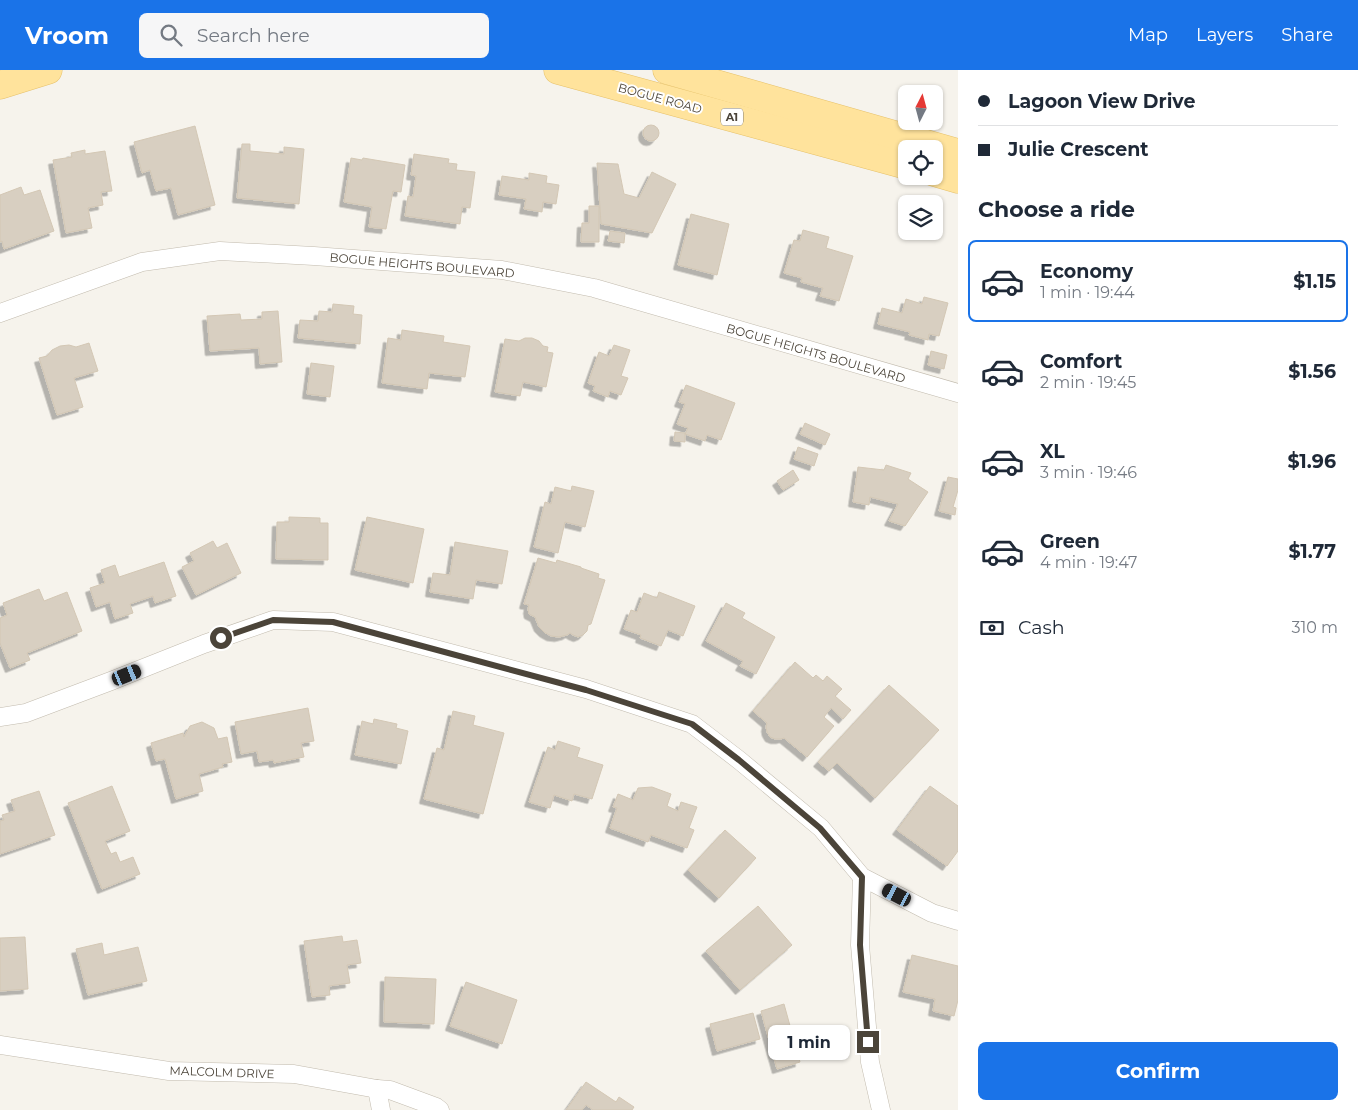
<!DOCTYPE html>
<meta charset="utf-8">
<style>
:root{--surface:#fff;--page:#f6f6f7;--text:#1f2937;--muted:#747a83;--line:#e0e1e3;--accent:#1a73e8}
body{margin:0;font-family:Montserrat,sans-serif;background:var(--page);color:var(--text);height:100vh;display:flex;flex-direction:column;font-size:19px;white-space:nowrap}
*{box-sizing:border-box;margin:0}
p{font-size:16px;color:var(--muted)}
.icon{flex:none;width:28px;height:28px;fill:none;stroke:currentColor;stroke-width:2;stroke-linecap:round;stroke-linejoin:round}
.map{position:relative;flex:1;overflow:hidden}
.sheet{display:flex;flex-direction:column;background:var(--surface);width:400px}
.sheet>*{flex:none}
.hud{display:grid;align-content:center;height:110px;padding:0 20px;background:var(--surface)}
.needle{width:32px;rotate:6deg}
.tools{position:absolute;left:898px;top:15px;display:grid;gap:10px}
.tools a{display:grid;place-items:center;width:45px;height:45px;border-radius:8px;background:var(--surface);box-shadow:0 1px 4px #0004;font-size:25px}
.end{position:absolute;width:22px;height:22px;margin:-11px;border:6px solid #4b4439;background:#fff;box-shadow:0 0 0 2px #fff}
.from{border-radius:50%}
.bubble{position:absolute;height:35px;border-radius:8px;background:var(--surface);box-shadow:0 1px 4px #0004;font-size:16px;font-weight:700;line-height:35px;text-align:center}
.car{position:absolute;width:15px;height:30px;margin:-15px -8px;border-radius:6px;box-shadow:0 0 4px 1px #0007;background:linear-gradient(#222 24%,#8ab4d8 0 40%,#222 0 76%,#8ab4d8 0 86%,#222 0)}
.hud b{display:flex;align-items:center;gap:18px;height:48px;font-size:19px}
.hud b+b{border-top:1px solid var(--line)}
.hud i{width:12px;height:12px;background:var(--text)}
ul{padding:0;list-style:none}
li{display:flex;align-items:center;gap:15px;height:82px;margin:0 10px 8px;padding:0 10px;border:2px solid transparent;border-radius:8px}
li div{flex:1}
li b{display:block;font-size:19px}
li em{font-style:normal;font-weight:700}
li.active{border-color:var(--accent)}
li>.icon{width:45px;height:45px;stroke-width:1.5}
h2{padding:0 20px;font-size:22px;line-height:60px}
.pay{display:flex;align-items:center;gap:12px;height:55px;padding:0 20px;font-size:19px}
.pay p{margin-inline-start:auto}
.primary-button{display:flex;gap:10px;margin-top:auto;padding:10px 20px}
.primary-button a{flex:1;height:58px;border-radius:8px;background:var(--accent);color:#fff;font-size:20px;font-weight:700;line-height:58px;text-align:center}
header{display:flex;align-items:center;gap:30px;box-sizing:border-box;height:70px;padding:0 25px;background:var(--accent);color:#fff}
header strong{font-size:24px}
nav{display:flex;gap:28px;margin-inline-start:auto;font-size:18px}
.search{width:350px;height:45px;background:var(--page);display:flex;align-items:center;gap:12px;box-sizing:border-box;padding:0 18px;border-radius:8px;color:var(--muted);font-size:19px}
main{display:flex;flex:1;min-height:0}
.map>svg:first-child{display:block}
.building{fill:#d8cfc1;stroke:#d3c7b4;filter:url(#shadow)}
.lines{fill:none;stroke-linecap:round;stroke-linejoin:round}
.street-casing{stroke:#c2bbae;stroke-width:19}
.primary-casing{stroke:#e6c16a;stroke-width:29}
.street{stroke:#fff;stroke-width:18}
.primary{stroke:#ffe39c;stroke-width:28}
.route{stroke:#4b4439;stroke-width:6}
.labels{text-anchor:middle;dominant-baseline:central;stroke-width:4;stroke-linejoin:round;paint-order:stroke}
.shield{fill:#fff;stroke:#817c74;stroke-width:1}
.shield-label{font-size:11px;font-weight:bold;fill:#4b4439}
.street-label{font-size:12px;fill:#4b4439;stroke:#fff}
</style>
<header>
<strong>Vroom</strong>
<div class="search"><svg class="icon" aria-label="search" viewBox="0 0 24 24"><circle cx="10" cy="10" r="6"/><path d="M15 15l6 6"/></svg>Search here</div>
<nav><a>Map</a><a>Layers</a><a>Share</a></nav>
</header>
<main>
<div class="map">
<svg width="958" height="1040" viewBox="0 0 958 1040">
<defs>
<filter id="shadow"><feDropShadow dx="-4.5" dy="4.5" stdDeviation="0" flood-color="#0004"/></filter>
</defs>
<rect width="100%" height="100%" fill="#f6f3ec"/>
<g class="building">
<circle cx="651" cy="63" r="8"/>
<path d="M195 56 215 135 178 145 171 118 156 121 150 100 142 103 134 72Z"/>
<path d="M242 74H250V81L284 84V77L304 79 299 134 237 128Z"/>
<path d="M85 80V84L105 81 112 121 101 122 103 135 88 138 92 158 66 163 53 90 72 87 71 83Z"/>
<path d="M414 84 449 89 448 93 457 94 456 100 475 102 470 138 462 137 460 154 405 146 408 126 413 127 416 106 411 105Z"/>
<path d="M351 88 362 90 363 88 405 95 401 122 393 121 386 159 369 157 372 137 344 132Z"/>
<path d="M597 93 618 94 624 124 639 128 652 102 676 114 652 163 601 154Z"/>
<path d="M529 103 547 106 546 113 559 115 556 134 543 132 542 142 524 139 526 129 499 125 502 106 529 110Z"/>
<path d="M21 117 24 125 40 120 54 161 4 179 2 171 0 172V125Z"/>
<path d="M589 136H599V172H581L582 153H589Z"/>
<path d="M691 144 729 154 717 205 678 195Z"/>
<path d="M803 160 829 167 826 178 853 186 839 231 820 226 823 218 801 212 802 208 784 203 794 170 800 171Z"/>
<path d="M610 161 625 163 624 173 608 171Z"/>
<path d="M924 227 948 233 939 266 929 264 928 270 909 265 910 262 878 254 882 238 902 243 906 229 922 234Z"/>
<path d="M333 234 354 236 353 244 362 245 360 274 298 268 300 250 318 251 319 241 332 242Z"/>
<path d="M278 241 282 292 260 294 259 278 210 281 207 246 240 244 241 250 262 249V242Z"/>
<path d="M402 260 444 266 443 272 470 276 465 307 429 303 427 319 382 313 388 268 401 270Z"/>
<path d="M525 268H532L539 271 543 276 548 277 547 282 553 283 546 317 523 312 520 326 495 322 505 269 519 271Z"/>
<path d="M89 273 98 301 74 308 83 337 57 345 39 288 47 286 52 280 60 276 69 275 76 277Z"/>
<path d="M614 275 630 280 621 306 628 308 621 325 610 321 608 327 593 321 595 316 588 313 599 282 609 286Z"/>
<path d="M931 281 947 285 944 299 928 295Z"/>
<path d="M311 293 334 296 330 327 307 324Z"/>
<path d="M686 315 735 333 721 370 707 365 705 371 685 364 688 358 677 354 685 334 679 332Z"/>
<path d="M805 353 830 364 825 375 800 364Z"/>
<path d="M675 362 685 363V372L674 371Z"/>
<path d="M798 377 818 384 814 396 794 389Z"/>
<path d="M886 395 911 403 908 409 928 422 905 456 889 451 898 434 870 427 869 435 853 432 858 397 884 400Z"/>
<path d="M793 400 799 410 783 420 777 411Z"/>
<path d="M948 407 958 409V420L953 437 956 438 955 445 939 441Z"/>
<path d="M572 416 594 421 585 457 565 452 558 483 534 477 545 432 551 434 555 417 571 421Z"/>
<path d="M289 447 320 448V453H328V490L276 489 277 452H289Z"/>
<path d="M367 447 424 459 413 513 355 500Z"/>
<path d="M213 471 217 478 227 473 241 503 196 525 182 497 194 491 190 483Z"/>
<path d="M455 472 508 481 502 514 476 510 473 529 430 522 433 503 450 505Z"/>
<path d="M538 488 556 493 557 490 581 497V498L599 504 598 508 605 510 591 554 588 555 587 561 583 565 578 567 573 565 570 563 567 565 559 567 551 566 544 562 539 557 535 547 529 544 528 539 529 535 524 534Z"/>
<path d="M164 492 176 526 155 533 153 526 130 534 133 543 115 549 110 532 96 537 90 518 105 513 101 500 115 495 119 507Z"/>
<path d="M39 519 44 531 67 522 82 561 27 583 30 590 10 598 0 573V548L7 545 3 533Z"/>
<path d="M659 522 695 536 683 566 668 560 661 576 640 568 641 565 624 559 631 540 637 542 644 523 657 528Z"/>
<path d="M726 533 745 543 742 548 775 567 756 604 740 596 743 591 706 571Z"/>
<path d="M795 592 813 608 816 605 823 611 827 606 842 619 835 626 851 640 843 649 831 638 824 647 834 656 807 687 784 668 781 669H775L770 667 767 662 766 657 767 653 753 641Z"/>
<path d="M889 615 939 660 875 728 837 693 829 701 818 692Z"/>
<path d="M308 638 314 671 301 673 304 687 274 693 273 690 259 692 257 681 241 684 235 652Z"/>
<path d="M453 641 475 646 473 655 504 663 483 744 424 729 437 678 444 680Z"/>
<path d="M374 649 397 654 396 658 408 661 401 694 355 685 362 651 373 654Z"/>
<path d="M202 652 214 658 218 669 227 667 232 692 222 694 223 697 199 704 203 721 176 729 165 689 156 691 151 673 183 663 184 667 190 656Z"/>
<path d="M558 671 580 678 577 687 603 695 592 729 574 724 572 731 554 725 550 738 529 732 548 677 555 680Z"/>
<path d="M112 716 130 761 105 771 111 784 116 782 120 792 133 787 140 804 102 819 68 733Z"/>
<path d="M930 716 958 736V781L947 796 897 760Z"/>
<path d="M652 717 671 724 667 736 678 741 681 732 697 737 689 758 694 760 687 778 651 765 648 772 610 758 617 738 613 737 618 724 633 730 638 718Z"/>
<path d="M39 721 55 765 0 784V751L4 750 2 745 15 741 11 730Z"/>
<path d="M725 760 756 788 719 828 688 800Z"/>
<path d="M758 836 792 875 740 920 706 881Z"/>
<path d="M342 866 343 872 357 870 361 893 347 895 350 913 329 916 330 925 312 927 304 871Z"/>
<path d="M25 867 28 919 0 921V868Z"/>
<path d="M102 873 104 885 138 877 147 911 88 925 76 879Z"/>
<path d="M912 885 958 896V930L954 946 933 941 935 929 903 922Z"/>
<path d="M385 907 436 909 434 954 384 952Z"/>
<path d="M466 912 517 930 502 974 450 956Z"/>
<path d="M784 934 800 992 777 999 761 941Z"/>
<path d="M753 943 760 969 717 981 710 954Z"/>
<path d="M586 1012 616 1032 619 1027 634 1037 632 1040H593L586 1035 582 1040H566Z"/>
</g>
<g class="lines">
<defs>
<g id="street">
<path d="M0 243 142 192 220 181 314 186 502 200 594 218 958 323"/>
<path d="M0 647 26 643 111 611 204 574 273 550 333 552 586 619 692 654 739 690 821 758 862 807 932 843 958 851"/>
<path d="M862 807 860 875 870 992 881 1040"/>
<path d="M0 975 169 1001 294 1004 377 1019 390 1020 436 1037 440 1040"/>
<path d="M377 1019 381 1040"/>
</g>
<g id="primary">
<path d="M558 0 906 95"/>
<path d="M667 0 958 83"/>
<path d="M0 15 48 0"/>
<path d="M934 102 958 109"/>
</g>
</defs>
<use href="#street" class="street-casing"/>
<use href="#primary" class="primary-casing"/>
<use href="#street" class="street"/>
<use href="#primary" class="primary"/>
</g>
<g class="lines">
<path class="route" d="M221 568 273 550 333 552 586 620 692 654 739 690 820 758 862 807 860 875 868 972"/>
</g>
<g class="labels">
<rect class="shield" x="721" y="38.5" width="22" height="17" rx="4"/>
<g class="shield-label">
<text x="732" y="47">A1</text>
</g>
<g class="street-label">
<text transform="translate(660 28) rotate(15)">BOGUE ROAD</text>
<text transform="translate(422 195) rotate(5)">BOGUE HEIGHTS BOULEVARD</text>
<text transform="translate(816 283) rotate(16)">BOGUE HEIGHTS BOULEVARD</text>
<text transform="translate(222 1002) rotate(2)">MALCOLM DRIVE</text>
</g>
</g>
</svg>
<div class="tools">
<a><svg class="needle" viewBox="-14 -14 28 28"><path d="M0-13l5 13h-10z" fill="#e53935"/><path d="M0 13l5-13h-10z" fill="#747a83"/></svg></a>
<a><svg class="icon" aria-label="locate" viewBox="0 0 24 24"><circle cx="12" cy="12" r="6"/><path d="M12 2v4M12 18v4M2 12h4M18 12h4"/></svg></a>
<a><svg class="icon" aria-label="layers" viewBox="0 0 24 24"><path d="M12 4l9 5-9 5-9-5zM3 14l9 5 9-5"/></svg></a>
</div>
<i class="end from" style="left:221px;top:568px"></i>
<i class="end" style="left:868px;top:972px"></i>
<div class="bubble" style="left:768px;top:955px;width:82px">1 min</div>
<i class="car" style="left:127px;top:605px;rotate:68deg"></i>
<i class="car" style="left:897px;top:825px;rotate:297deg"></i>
</div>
<section class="sheet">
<div class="hud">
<b><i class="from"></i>Lagoon View Drive</b>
<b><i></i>Julie Crescent</b>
</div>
<h2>Choose a ride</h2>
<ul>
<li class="active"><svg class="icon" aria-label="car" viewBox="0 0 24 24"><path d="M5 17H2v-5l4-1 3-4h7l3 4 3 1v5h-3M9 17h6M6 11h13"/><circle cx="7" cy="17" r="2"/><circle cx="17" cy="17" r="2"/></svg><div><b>Economy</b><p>1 min · 19:44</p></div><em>$1.15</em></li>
<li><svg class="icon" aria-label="car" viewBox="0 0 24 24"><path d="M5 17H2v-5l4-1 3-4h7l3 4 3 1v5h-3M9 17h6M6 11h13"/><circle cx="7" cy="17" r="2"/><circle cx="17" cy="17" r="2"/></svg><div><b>Comfort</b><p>2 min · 19:45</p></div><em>$1.56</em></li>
<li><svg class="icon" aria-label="car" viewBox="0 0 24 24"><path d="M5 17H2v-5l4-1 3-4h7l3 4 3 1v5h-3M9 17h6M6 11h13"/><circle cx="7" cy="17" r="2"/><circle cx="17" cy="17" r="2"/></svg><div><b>XL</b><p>3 min · 19:46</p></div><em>$1.96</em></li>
<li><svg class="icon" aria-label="car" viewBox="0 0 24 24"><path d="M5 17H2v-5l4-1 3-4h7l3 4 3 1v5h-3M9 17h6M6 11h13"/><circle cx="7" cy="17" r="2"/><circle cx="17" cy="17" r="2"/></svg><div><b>Green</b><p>4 min · 19:47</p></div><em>$1.77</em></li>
</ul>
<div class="pay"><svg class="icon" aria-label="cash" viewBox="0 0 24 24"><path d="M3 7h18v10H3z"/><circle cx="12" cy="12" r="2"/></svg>Cash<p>310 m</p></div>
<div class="primary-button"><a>Confirm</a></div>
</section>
</main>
